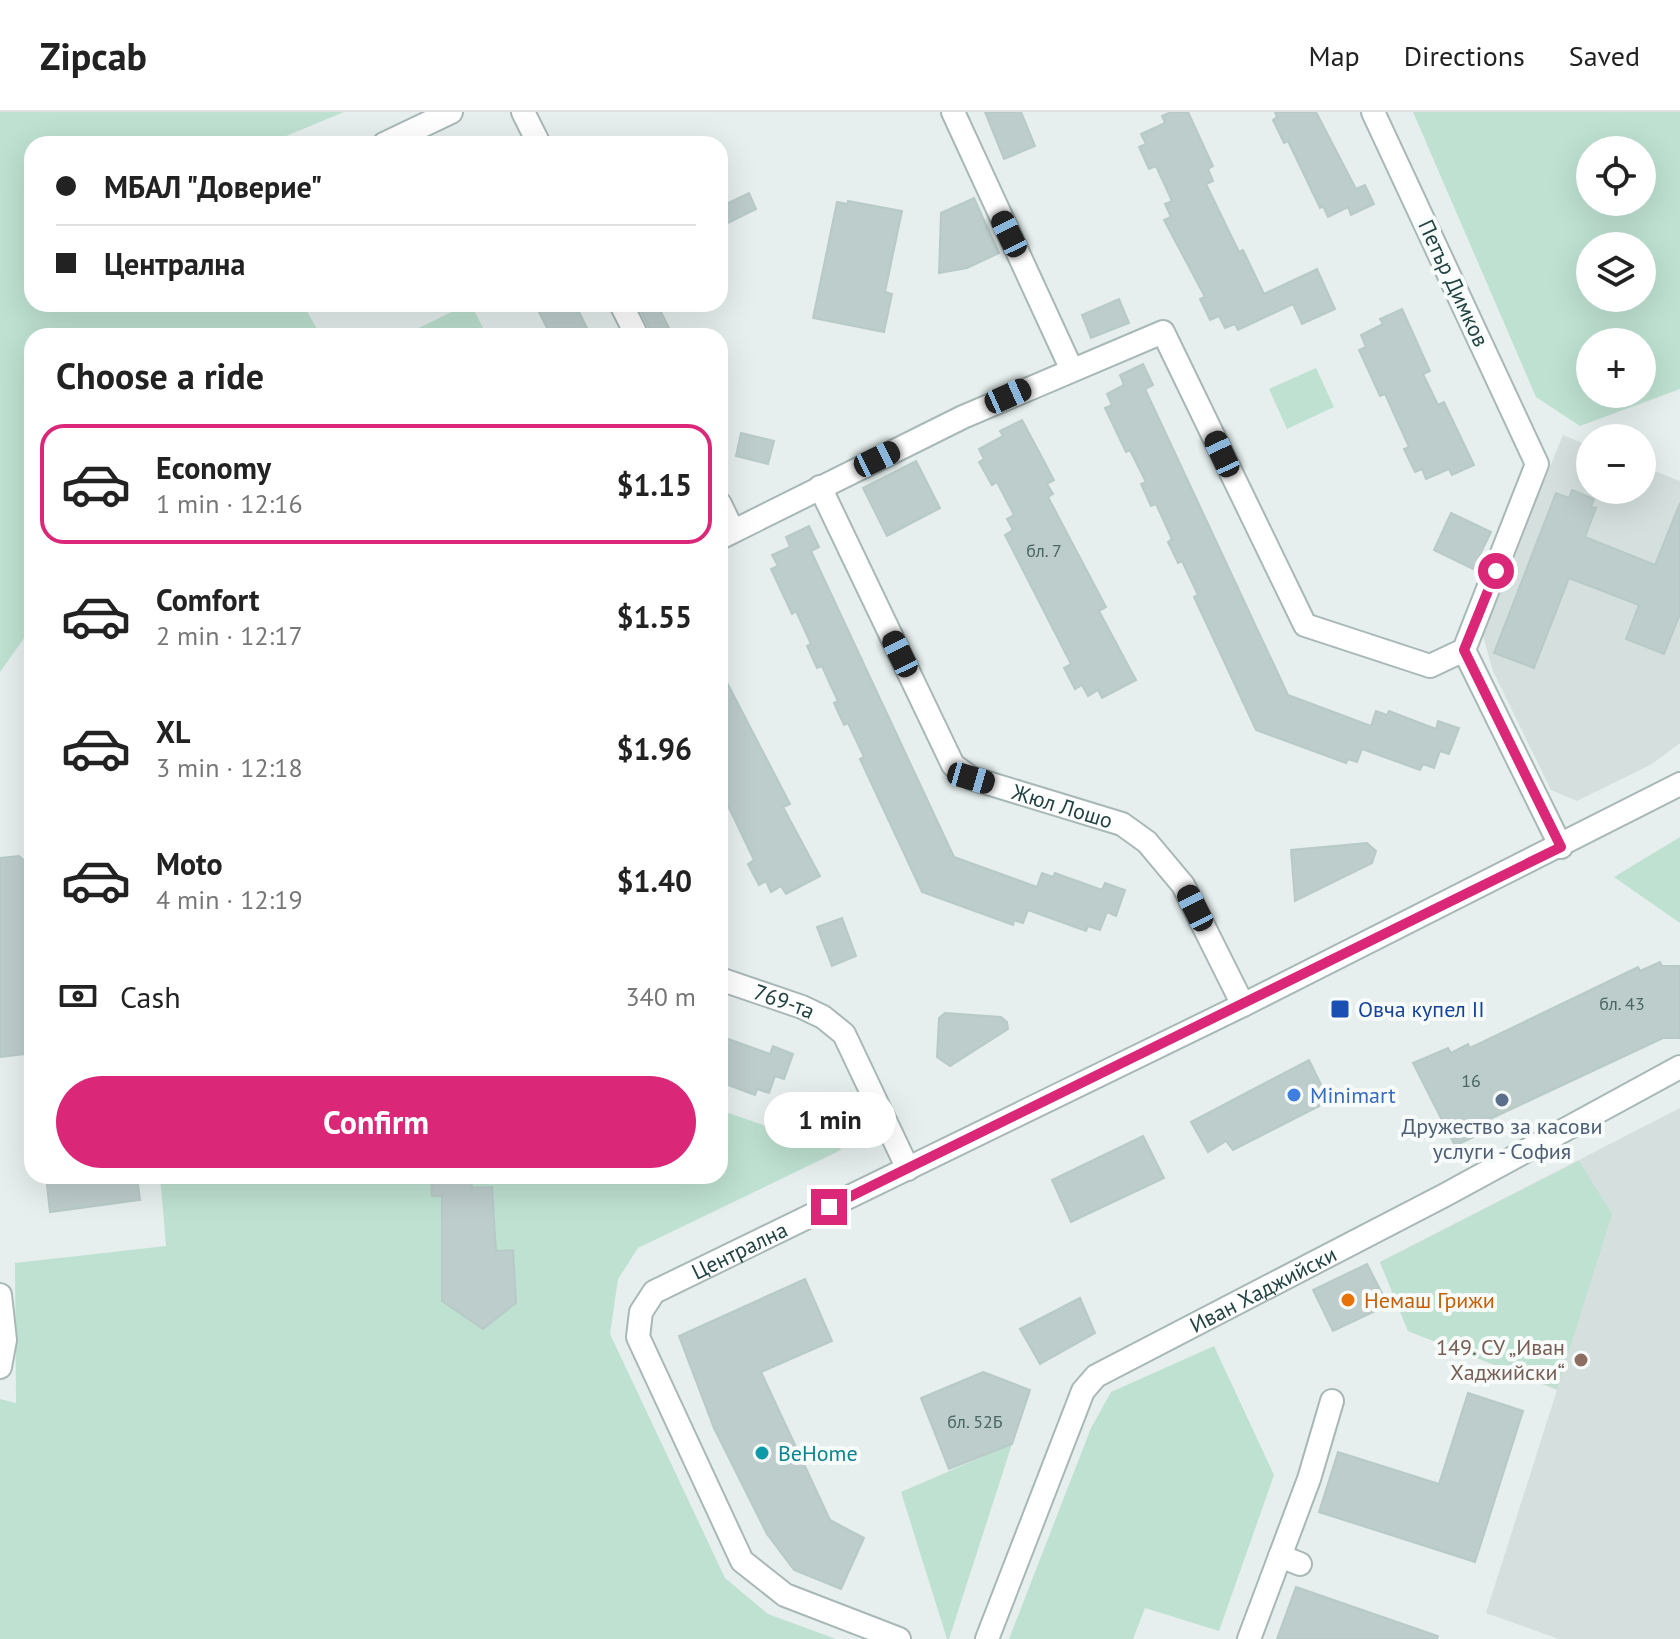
<!DOCTYPE html>
<meta charset="utf-8">
<style>
:root{--surface:#fff;--page:#f2f2f2;--text:#222;--muted:#767676;--line:#e0e0e0;--accent:#db2777}
body{margin:0;font-family:"PT Sans",sans-serif;background:var(--page);color:var(--text);height:100vh;display:flex;flex-direction:column;font-size:30px;white-space:nowrap}
*{box-sizing:border-box;margin:0}
p{font-size:26px;color:var(--muted)}
.icon{flex:none;width:44px;height:44px;fill:none;stroke:currentColor;stroke-width:2;stroke-linecap:round;stroke-linejoin:round}
.map{position:relative;flex:1;overflow:hidden}
.side{position:absolute;left:24px;top:216px;width:704px;height:856px;display:flex;flex-direction:column;background:var(--surface);border-radius:24px;box-shadow:0 8px 32px #0002}
.side>*{flex:none}
.guide{position:absolute;left:24px;top:24px;width:704px;height:176px;border-radius:24px;box-shadow:0 8px 32px #0002;display:grid;align-content:center;height:176px;padding:0 32px;background:var(--surface)}
.fabs{position:absolute;left:1576px;top:24px;display:grid;gap:16px}
.fabs a{display:grid;place-items:center;width:80px;height:80px;border-radius:50%;background:var(--surface);box-shadow:0 8px 32px #0002;font-size:40px}
.end{position:absolute;width:36px;height:36px;margin:-18px;border:10px solid #db2777;background:#fff;box-shadow:0 0 0 4px #fff}
.from{border-radius:50%}
.bubble{position:absolute;height:56px;border-radius:28px;background:var(--surface);box-shadow:0 8px 32px #0002;font-size:26px;font-weight:800;line-height:56px;text-align:center}
.car{position:absolute;width:24px;height:48px;margin:-24px -12px;border-radius:10px;box-shadow:0 0 6px 2px #0007;background:linear-gradient(#222 24%,#8ab4d8 0 40%,#222 0 76%,#8ab4d8 0 86%,#222 0)}
.guide b{display:flex;align-items:center;gap:28px;height:76px;font-size:30px}
.guide b+b{border-top:2px solid var(--line)}
.guide i{width:20px;height:20px;background:var(--text)}
ul{padding:0;list-style:none}
li{display:flex;align-items:center;gap:24px;height:120px;margin:0 16px 12px;padding:0 16px;border:4px solid transparent;border-radius:24px}
li div{flex:1}
li b{display:block;font-size:30px}
li em{font-style:normal;font-weight:800}
li.selected{border-color:var(--accent)}
li>.icon{width:72px;height:72px;stroke-width:1.5}
h2{padding:0 32px;font-size:36px;line-height:96px}
.pay{display:flex;align-items:center;gap:20px;height:88px;padding:0 32px;font-size:30px}
.pay p{margin-inline-start:auto}
.action{display:flex;gap:16px;margin-top:auto;padding:16px 32px}
.action a{flex:1;height:92px;border-radius:48px;background:var(--accent);color:#fff;font-size:32px;font-weight:800;line-height:92px;text-align:center}
header{display:flex;align-items:center;gap:48px;box-sizing:border-box;height:112px;padding:0 40px;background:var(--surface);border-bottom:2px solid var(--line)}
header strong{font-size:38px}
nav{display:flex;gap:44px;margin-inline-start:auto;font-size:28px}
.map>svg:first-child{display:block}
.built{fill:#d4dfde}
.green{fill:#bee1d1;fill-rule:evenodd}
.building{fill:#bdcdcb;stroke:#b7cac7;stroke-width:2}
.lines{fill:none;stroke-linecap:round;stroke-linejoin:round}
.minor-casing{stroke:#a8b8b7;stroke-width:26}
.minor{stroke:#fff;stroke-width:22}
.route{stroke:#db2777;stroke-width:10}
.transit-dot{fill:#1a4fb4;stroke:#f7fbfa;stroke-width:3}
.shop-dot{fill:#3f7fe0;stroke:#f7fbfa;stroke-width:3}
.service-dot{fill:#5c6f8a;stroke:#f7fbfa;stroke-width:3}
.food-dot{fill:#e8710a;stroke:#f7fbfa;stroke-width:3}
.education-dot{fill:#8d6e63;stroke:#f7fbfa;stroke-width:3}
.culture-dot{fill:#0f9aa8;stroke:#f7fbfa;stroke-width:3}
.labels{text-anchor:middle;dominant-baseline:central;stroke-width:8;stroke-linejoin:round;paint-order:stroke}
.number-label{font-size:18px;fill:#4a6665}
.street-label{font-size:22px;fill:#234343;stroke:#f7fbfa}
.transit-label{font-size:22px;fill:#164399;stroke:#f7fbfa;text-anchor:start}
.shop-label{font-size:22px;fill:#366cbe;stroke:#f7fbfa;text-anchor:start}
.service-label{font-size:22px;fill:#4e5e75;stroke:#f7fbfa}
.food-label{font-size:22px;fill:#c56008;stroke:#f7fbfa;text-anchor:start}
.education-label{font-size:22px;fill:#785e54;stroke:#f7fbfa;text-anchor:end}
.culture-label{font-size:22px;fill:#0d838f;stroke:#f7fbfa;text-anchor:start}
</style>
<header>
<strong>Zipcab</strong>
<nav><a>Map</a><a>Directions</a><a>Saved</a></nav>
</header>
<div class="map">
<svg width="1680" height="1527" viewBox="0 0 1680 1527">
<rect width="100%" height="100%" fill="#e6efee"/>
<g class="built">
<path d="M1563 323 1590 334V378H1642V354L1680 369V631L1652 652 1577 689 1551 678 1493 559 1482 520Z"/>
<path d="M1680 996V1527H1559L1486 1501 1557 1278 1408 1219 1380 1150Z"/>
</g>
<g class="green">
<path d="M0 0H344L267 32H32V192H303L321 224H32V515L0 560Z"/>
<path d="M1413 0H1680V277L1580 314 1536 285ZM1642 38V90H1590V38ZM1642 134V186H1590V134ZM1642 230V282H1590V230Z"/>
<path d="M468 192H471L487 224H402Z"/>
<path d="M1316 256 1334 295 1287 317 1269 277Z"/>
<path d="M1680 725V811L1614 765Z"/>
<path d="M720 998 792 1023 832 1018 841 1038 638 1136 618 1167 610 1222 725 1466 768 1502 836 1527H0V1287L16 1291 15 1151 166 1134 160 1064H720Z"/>
<path d="M1579 1049 1612 1102 1557 1277 1408 1219 1380 1150Z"/>
<path d="M1214 1234 1274 1363 1219 1519 1145 1496 1133 1527H1009L1091 1316 1111 1280Z"/>
<path d="M1012 1332 949 1527H947L901 1380Z"/>
</g>
<g class="building">
<path d="M985 0H1021L1035 34 1004 47Z"/>
<path d="M1171 0H1188L1213 54 1208 57 1213 69 1206 72 1239 140 1243 138 1264 182 1317 157 1335 197 1302 212 1293 192 1238 218 1235 212 1225 216 1219 204 1210 208 1200 187 1205 185 1164 108 1171 105 1165 92 1172 89 1156 54 1149 57 1139 35 1146 32 1141 22 1165 11 1162 4Z"/>
<path d="M1275 0H1316L1356 77 1365 73 1374 92 1351 103 1348 95 1328 105 1323 94 1320 96 1288 29 1284 31 1273 8 1277 5Z"/>
<path d="M749 81 756 97 720 115V95Z"/>
<path d="M974 86 999 141 967 156 939 161 941 101Z"/>
<path d="M848 89 902 99 885 180 892 182 884 220 813 206 837 90 848 92Z"/>
<path d="M1119 187 1129 211 1091 226 1082 203Z"/>
<path d="M535 192H575L591 224H551Z"/>
<path d="M637 192H657L673 224H653Z"/>
<path d="M1402 197 1430 259 1423 262 1438 293 1444 290 1474 353 1452 363 1449 357 1426 367 1422 357 1415 360 1404 337 1409 335 1385 282 1380 284 1359 238 1366 235 1361 223 1383 212 1380 207Z"/>
<path d="M1143 252 1153 273 1145 277 1288 583 1371 614 1376 599 1387 603 1389 599 1436 617 1438 609 1459 616 1449 642 1440 639 1434 656 1423 652 1420 658 1362 637 1357 650 1348 647 1346 651 1256 618 1194 485 1198 483 1182 449 1178 451 1168 430 1172 427 1156 392 1151 394 1141 372 1146 370 1130 338 1126 340 1105 296 1112 293 1107 282 1124 273 1120 263Z"/>
<path d="M1022 308 1054 368 1047 372 1053 382 1048 385 1106 495 1099 499 1136 568 1102 586 1098 578 1088 584 1082 573 1075 577 1064 556 1071 552 1005 423 1013 418 1007 407 1014 403 997 370 992 373 979 350 984 347 979 337 1003 324 1000 319Z"/>
<path d="M741 321 774 329 768 352 736 344Z"/>
<path d="M916 349 940 396 887 424 863 376Z"/>
<path d="M1572 378 1594 387 1591 395 1596 396 1585 425 1655 453 1680 391V502L1664 542 1626 527 1639 493 1569 466 1534 556 1494 541 1556 381 1569 386Z"/>
<path d="M1451 401 1491 420 1473 457 1434 438Z"/>
<path d="M809 414 819 435 811 439 954 745 1037 775 1042 761 1053 765 1055 761 1102 778 1105 771 1125 778 1116 804 1107 800 1100 818 1088 814 1086 819 1028 798 1023 811 1014 808 1013 813 922 780 860 647 864 645 848 611 844 613 834 591 838 589 830 572 822 554 817 556 807 534 811 532 796 499 792 502 771 457 778 454 772 443 790 435 786 425Z"/>
<path d="M720 557 790 692 783 695 820 764 786 782 781 774 771 780 766 769 759 773 748 752 754 748 720 677Z"/>
<path d="M1367 731 1376 739 1372 751 1295 789 1291 738Z"/>
<path d="M19 744 32 755V941L0 945V746Z"/>
<path d="M842 806 856 844 832 854 817 815Z"/>
<path d="M1660 850 1662 854H1680V926H1663L1490 1007 1494 1015 1455 1034 1413 951 1448 936 1451 941 1468 932 1470 936 1638 855 1640 859Z"/>
<path d="M945 901 1001 905 1007 910 1008 917 950 954 937 945 939 906Z"/>
<path d="M720 924 770 942 773 934 793 942 784 967 775 964 769 981 757 977 755 983 720 970Z"/>
<path d="M1309 948 1329 989 1233 1038 1226 1029 1208 1040 1191 1010Z"/>
<path d="M1143 1024 1164 1066 1071 1110 1052 1068Z"/>
<path d="M46 1064H137L140 1088 50 1100Z"/>
<path d="M431 1064H471L472 1076 492 1075 496 1139 513 1138 516 1191 483 1217 442 1189V1084H432Z"/>
<path d="M1367 1152 1388 1193 1333 1219 1313 1178Z"/>
<path d="M805 1167 832 1229 761 1260 830 1408 864 1426 841 1477 794 1458 767 1422 714 1316 679 1224Z"/>
<path d="M1080 1186 1095 1221 1040 1252 1020 1217Z"/>
<path d="M983 1260 1030 1278 1012 1332 949 1357 921 1286Z"/>
<path d="M1468 1281 1523 1299 1475 1450 1319 1400 1338 1340 1439 1372Z"/>
<path d="M1296 1475 1438 1524 1437 1527H1277Z"/>
</g>
<g class="lines">
<defs>
<g id="minor">
<path d="M523 0 539 32"/>
<path d="M953 0 1071 256"/>
<path d="M384 32 451 0"/>
<path d="M621 192 637 224"/>
<path id="s1" d="M820 375 953 653 971 666 1122 712 1147 730 1183 773 1243 893"/>
<path d="M720 392 733 419"/>
<path d="M720 426 963 305 1163 220 1305 513 1430 554 1464 538 1537 352 1373 0"/>
<path d="M1464 538 1561 735"/>
<path id="s2" d="M720 867 802 895 823 905 844 922 908 1057"/>
<path d="M0 1183 5 1228 0 1255"/>
<path d="M1280 1444 1300 1452"/>
<path id="s3" d="M899 1527 785 1483 742 1449 638 1225 641 1200 654 1180 1243 893 1680 672"/>
<path id="s4" d="M987 1527 1083 1279 1096 1264 1445 1083 1680 955"/>
<path d="M1249 1527 1309 1367 1332 1289"/>
</g>
</defs>
<use href="#minor" class="minor-casing"/>
<use href="#minor" class="minor"/>
</g>
<g class="lines">
<path class="route" d="M829 1095 1561 735 1464 538 1496 459"/>
</g>
<rect class="transit-dot" x="1330" y="887" width="20" height="20" rx="4"/>
<circle class="shop-dot" cx="1294" cy="983" r="8"/>
<circle class="service-dot" cx="1502" cy="988" r="8"/>
<circle class="food-dot" cx="1348" cy="1188" r="8"/>
<circle class="education-dot" cx="1581" cy="1248" r="8"/>
<circle class="culture-dot" cx="762" cy="1341" r="8"/>
<g class="labels">
<g class="number-label">
<text x="1044" y="438">бл. 7</text>
<text x="1622" y="891">бл. 43</text>
<text x="1471" y="968">16</text>
<text x="975" y="1309">бл. 52Б</text>
</g>
<g class="street-label">
<text transform="translate(1454 171) rotate(65)">Петър Димков</text>
<text stroke="none"><textPath href="#s1" startOffset="426">Жюл Лошо</textPath></text>
<text stroke="none"><textPath href="#s2" startOffset="68">769-та</textPath></text>
<text stroke="none"><textPath href="#s3" startOffset="568">Централна</textPath></text>
<text stroke="none"><textPath href="#s4" startOffset="474">Иван Хаджийски</textPath></text>
</g>
<g class="transit-label">
<text x="1358" y="897">Овча купел II</text>
</g>
<g class="shop-label">
<text x="1310" y="983">Minimart</text>
</g>
<g class="service-label">
<text x="1502" y="1014">Дружество за касови<tspan x="1502" dy="25">услуги - София</tspan></text>
</g>
<g class="food-label">
<text x="1364" y="1188">Немаш Грижи</text>
</g>
<g class="education-label">
<text x="1565" y="1235">149. СУ „Иван<tspan x="1565" dy="25">Хаджийски“</tspan></text>
</g>
<g class="culture-label">
<text x="778" y="1341">BeHome</text>
</g>
</g>
</svg>
<div class="fabs">
<a><svg class="icon" aria-label="locate" viewBox="0 0 24 24"><circle cx="12" cy="12" r="6"/><path d="M12 2v4M12 18v4M2 12h4M18 12h4"/></svg></a>
<a><svg class="icon" aria-label="layers" viewBox="0 0 24 24"><path d="M12 4l9 5-9 5-9-5zM3 14l9 5 9-5"/></svg></a>
<a>+</a>
<a>−</a>
</div>
<i class="end from" style="left:1496px;top:459px"></i>
<i class="end" style="left:829px;top:1095px"></i>
<div class="bubble" style="left:764px;top:980px;width:132px">1 min</div>
<i class="car" style="left:1009px;top:122px;rotate:334deg"></i>
<i class="car" style="left:1008px;top:284px;rotate:66deg"></i>
<i class="car" style="left:1222px;top:342px;rotate:335deg"></i>
<i class="car" style="left:877px;top:347px;rotate:64deg"></i>
<i class="car" style="left:900px;top:542px;rotate:334deg"></i>
<i class="car" style="left:971px;top:666px;rotate:106deg"></i>
<i class="car" style="left:1195px;top:796px;rotate:333deg"></i>
<div class="guide">
<b><i class="from"></i>МБАЛ &quot;Доверие&quot;</b>
<b><i></i>Централна</b>
</div>
<section class="side">
<h2>Choose a ride</h2>
<ul>
<li class="selected"><svg class="icon" aria-label="car" viewBox="0 0 24 24"><path d="M5 17H2v-5l4-1 3-4h7l3 4 3 1v5h-3M9 17h6M6 11h13"/><circle cx="7" cy="17" r="2"/><circle cx="17" cy="17" r="2"/></svg><div><b>Economy</b><p>1 min · 12:16</p></div><em>$1.15</em></li>
<li><svg class="icon" aria-label="car" viewBox="0 0 24 24"><path d="M5 17H2v-5l4-1 3-4h7l3 4 3 1v5h-3M9 17h6M6 11h13"/><circle cx="7" cy="17" r="2"/><circle cx="17" cy="17" r="2"/></svg><div><b>Comfort</b><p>2 min · 12:17</p></div><em>$1.55</em></li>
<li><svg class="icon" aria-label="car" viewBox="0 0 24 24"><path d="M5 17H2v-5l4-1 3-4h7l3 4 3 1v5h-3M9 17h6M6 11h13"/><circle cx="7" cy="17" r="2"/><circle cx="17" cy="17" r="2"/></svg><div><b>XL</b><p>3 min · 12:18</p></div><em>$1.96</em></li>
<li><svg class="icon" aria-label="car" viewBox="0 0 24 24"><path d="M5 17H2v-5l4-1 3-4h7l3 4 3 1v5h-3M9 17h6M6 11h13"/><circle cx="7" cy="17" r="2"/><circle cx="17" cy="17" r="2"/></svg><div><b>Moto</b><p>4 min · 12:19</p></div><em>$1.40</em></li>
</ul>
<div class="pay"><svg class="icon" aria-label="cash" viewBox="0 0 24 24"><path d="M3 7h18v10H3z"/><circle cx="12" cy="12" r="2"/></svg>Cash<p>340 m</p></div>
<div class="action"><a>Confirm</a></div>
</section>
</div>
